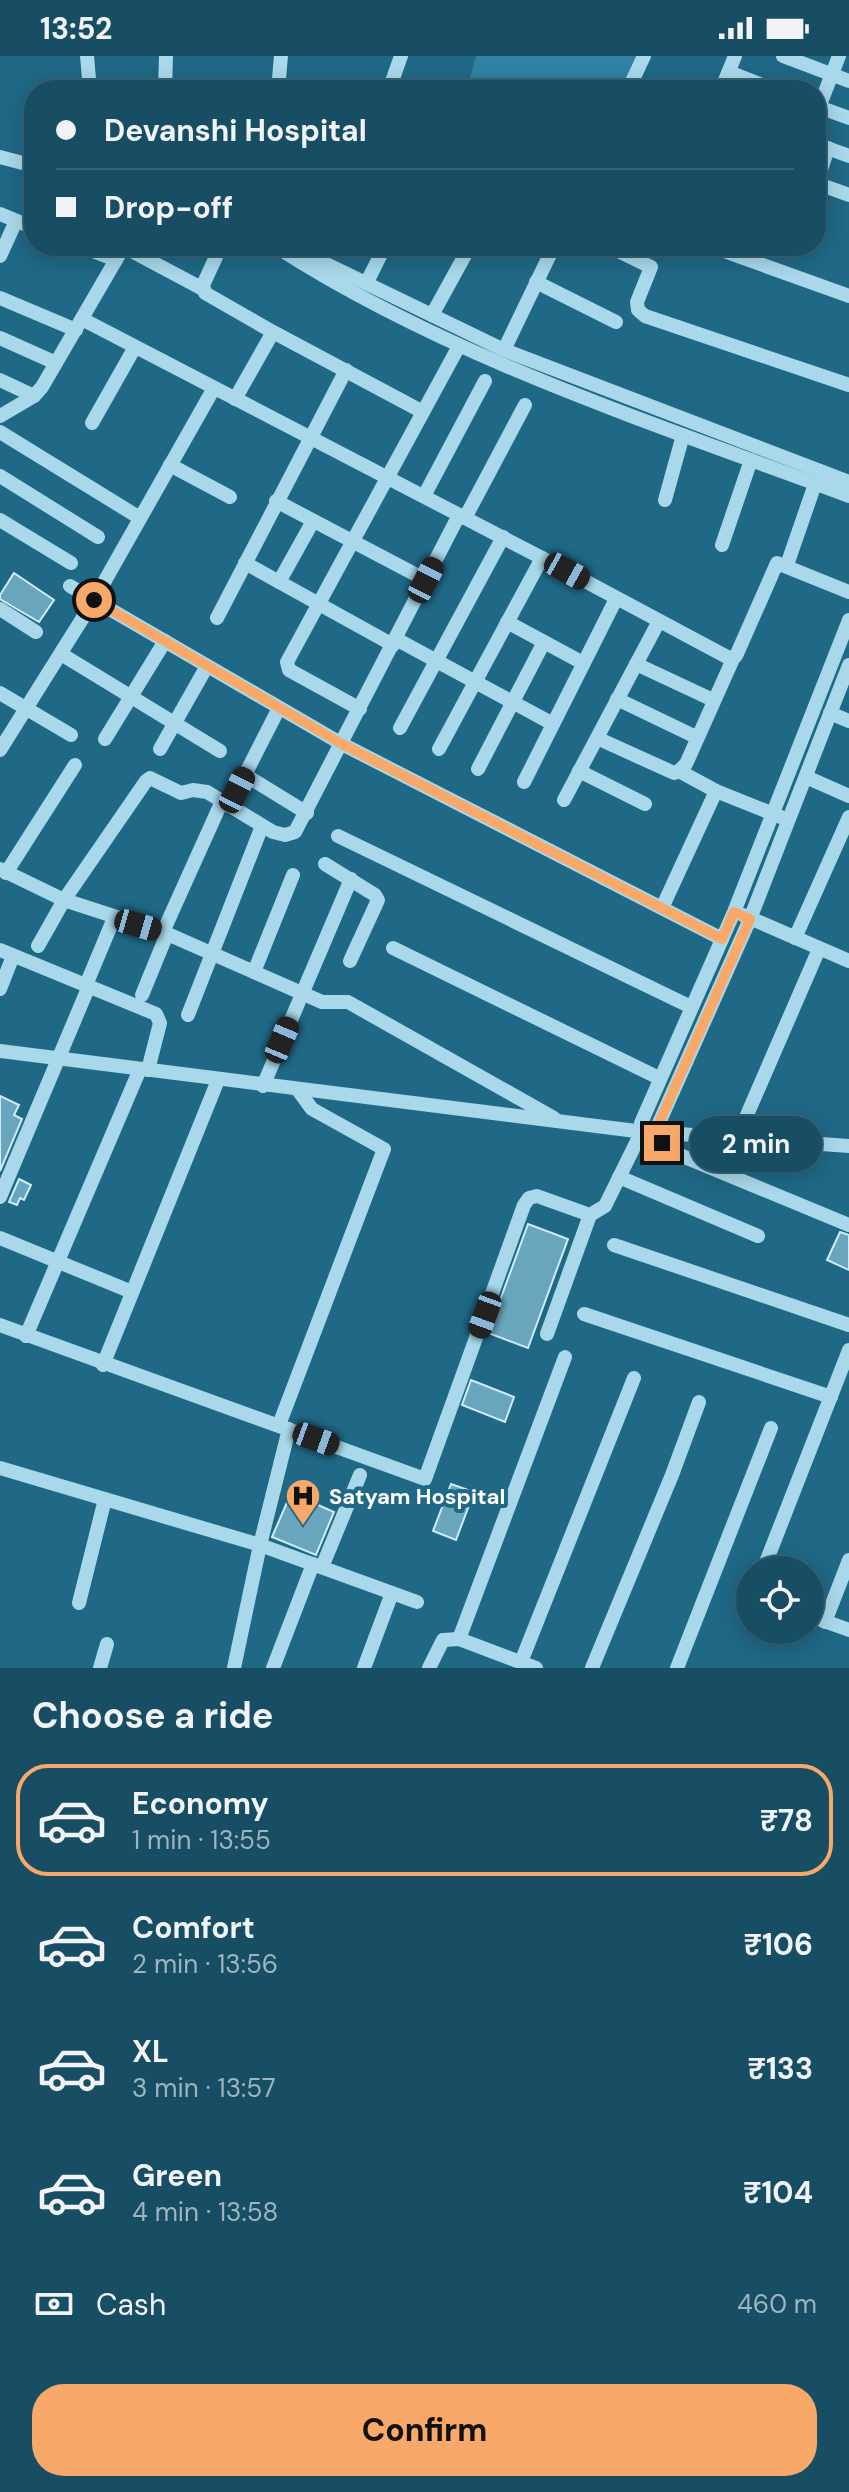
<!DOCTYPE html>
<meta charset="utf-8">
<style>
:root{--surface:#174e64;--page:#20556a;--text:#f1f3f6;--muted:#9eb4bf;--line:#366578;--accent:#f8a868}
body{margin:0;font-family:"DM Sans",sans-serif;background:var(--page);color:var(--text);height:100vh;display:flex;flex-direction:column;font-size:30px;white-space:nowrap}
*{box-sizing:border-box;margin:0}
p{font-size:26px;color:var(--muted)}
.icon{flex:none;width:44px;height:44px;fill:none;stroke:currentColor;stroke-width:2;stroke-linecap:round;stroke-linejoin:round}
.map{position:relative;height:1612px;overflow:hidden}
.details{display:flex;flex-direction:column;background:var(--surface);flex:1}
.details>*{flex:none}
.hud{position:absolute;left:24px;top:24px;width:802px;height:176px;border-radius:32px;box-shadow:0 4px 20px #0003,0 0 0 2px var(--line);display:grid;align-content:center;height:176px;padding:0 32px;background:var(--surface)}
.fabs{position:absolute;left:736px;top:1500px;display:grid;gap:16px}
.fabs a{display:grid;place-items:center;width:88px;height:88px;border-radius:50%;background:var(--surface);box-shadow:0 4px 20px #0003,0 0 0 2px var(--line);font-size:40px}
.end{position:absolute;width:36px;height:36px;margin:-18px;border:10px solid #f8a868;background:#111;box-shadow:0 0 0 4px #111}
.from{border-radius:50%}
.bubble{position:absolute;height:56px;border-radius:28px;background:var(--surface);box-shadow:0 4px 20px #0003,0 0 0 2px var(--line);font-size:26px;font-weight:700;line-height:56px;text-align:center}
.car{position:absolute;width:24px;height:48px;margin:-24px -12px;border-radius:10px;box-shadow:0 0 6px 2px #0007;background:linear-gradient(#222 24%,#8ab4d8 0 40%,#222 0 76%,#8ab4d8 0 86%,#222 0)}
.hud b{display:flex;align-items:center;gap:28px;height:76px;font-size:30px}
.hud b+b{border-top:2px solid var(--line)}
.hud i{width:20px;height:20px;background:var(--text)}
ul{padding:0;list-style:none}
li{display:flex;align-items:center;gap:24px;height:112px;margin:0 16px 12px;padding:0 16px;border:4px solid transparent;border-radius:32px}
li div{flex:1}
li b{display:block;font-size:30px}
li em{font-style:normal;font-weight:700}
li.active{border-color:var(--accent)}
li>.icon{width:72px;height:72px;stroke-width:1.5}
h2{padding:0 32px;font-size:36px;line-height:96px}
.pay{display:flex;align-items:center;gap:20px;height:88px;padding:0 32px;font-size:30px}
.pay p{margin-inline-start:auto}
.cta{display:flex;gap:16px;margin-top:auto;padding:16px 32px}
.cta a{flex:1;height:92px;border-radius:32px;background:var(--accent);color:#111;font-size:32px;font-weight:700;line-height:92px;text-align:center}
.status{display:flex;justify-content:space-between;align-items:center;height:56px;padding:0 40px;background:var(--surface);direction:ltr}
.status svg{height:22px;fill:currentColor}
.map>svg:first-child{display:block}
.green{fill:#3082a3}
.building{fill:#69a6bd;stroke:#cdecf8;stroke-width:2}
.lines{fill:none;stroke-linecap:round;stroke-linejoin:round}
.minor{stroke:#a8d8ea;stroke-width:14}
.route{stroke:#f8a868;stroke-width:10}
.labels{text-anchor:middle;dominant-baseline:central;stroke-width:8;stroke-linejoin:round;paint-order:stroke}
.poi-label{font-size:22px;font-weight:bold;fill:#fff;stroke:#1f6886;text-anchor:start}
</style>
<div class="status"><b>13:52</b><svg viewBox="0 0 49 12"><path d="M0 12V9h3v3zM5 12V6h3v6zM10 12V3h3v9zM15 12V0h3v12zM26 1h20v11H26zM47 4h2v5h-2z"/></svg></div>
<div class="map">
<svg width="849" height="1612" viewBox="0 0 849 1612">
<rect width="100%" height="100%" fill="#1f6886"/>
<path class="green" d="M476 0H639L623 34H467Z"/>
<g class="building">
<path d="M14 517 54 544 39 566 0 543V539Z"/>
<path d="M0 1040 19 1049 14 1059 22 1063 0 1115Z"/>
<path d="M19 1123 31 1129 24 1144 20 1142 17 1149 9 1146Z"/>
<path d="M528 1168 568 1183 528 1292 488 1277Z"/>
<path d="M840 1176 849 1179V1214L827 1204Z"/>
<path d="M471 1324 514 1341 505 1366 462 1349Z"/>
<path d="M451 1428 474 1436 456 1484 433 1475Z"/>
<path d="M291 1437 334 1456 316 1499 272 1481Z"/>
</g>
<g class="lines">
<g class="minor">
<path d="M87 0 90 34"/>
<path d="M783 0 849 25"/>
<path d="M729 16 775 34"/>
<path d="M278 32 297 34"/>
<path d="M165 34 166 0"/>
<path d="M278 34 281 0"/>
<path d="M389 34 401 0"/>
<path d="M628 34 644 0"/>
<path d="M721 34 735 0"/>
<path d="M816 50 849 62"/>
<path d="M816 59 839 0"/>
<path d="M816 88 849 100"/>
<path d="M0 101 34 110"/>
<path d="M816 127 849 139"/>
<path d="M816 129 828 92"/>
<path d="M0 158 34 172"/>
<path d="M80 190 116 204"/>
<path d="M221 190 203 229 205 237 273 276 423 356"/>
<path d="M275 190C448 302 656 368 849 440"/>
<path d="M289 190 504 294 849 426"/>
<path d="M608 190 651 211 637 246 638 254 645 260 849 329"/>
<path d="M710 190 849 240"/>
<path d="M124 191 203 233"/>
<path d="M0 200 16 165"/>
<path d="M367 226 385 190"/>
<path d="M536 226 616 266"/>
<path d="M0 242 76 274"/>
<path d="M432 259 470 190"/>
<path d="M82 263 542 502 729 602 736 600 777 507 849 536"/>
<path d="M0 282 56 307"/>
<path d="M504 294 554 190"/>
<path d="M0 324 34 340"/>
<path d="M235 343 273 276"/>
<path d="M0 360 34 340 42 331 124 190"/>
<path d="M92 367 135 291"/>
<path d="M0 376 140 462"/>
<path d="M170 409 230 441"/>
<path d="M0 420 98 481"/>
<path d="M424 440 485 325"/>
<path d="M665 444 683 379"/>
<path d="M276 445 426 524"/>
<path d="M465 462 525 349"/>
<path d="M0 464 71 507"/>
<path d="M722 489 751 404"/>
<path d="M245 507 393 589"/>
<path d="M787 509 815 428"/>
<path d="M279 526 313 465"/>
<path d="M70 530 342 688 722 883"/>
<path d="M0 553 36 576"/>
<path d="M217 562 346 314"/>
<path d="M507 566 583 607"/>
<path d="M396 583 553 668"/>
<path d="M61 598 220 695"/>
<path d="M636 608 713 644"/>
<path d="M0 637 71 679"/>
<path d="M617 643 696 681"/>
<path d="M360 653 289 614 287 606 459 290"/>
<path d="M830 657 849 665"/>
<path d="M400 672 503 481"/>
<path d="M597 682 674 717 679 715 686 708 733 603"/>
<path d="M105 683 165 585"/>
<path d="M160 693 207 610"/>
<path d="M439 693 542 502"/>
<path d="M0 694 94 544 214 332"/>
<path d="M478 713 544 586"/>
<path d="M579 715 645 748"/>
<path d="M679 715 716 735 781 761"/>
<path d="M245 719 307 757"/>
<path d="M806 721 849 740"/>
<path d="M524 726 616 543"/>
<path d="M564 744 659 565"/>
<path d="M229 750 279 652"/>
<path d="M338 780 691 951"/>
<path d="M325 808 375 839 378 844 350 905"/>
<path d="M0 813 64 844 163 876 322 946H348L554 1062"/>
<path d="M6 817 75 709"/>
<path d="M662 852 716 735"/>
<path d="M743 859 849 905"/>
<path d="M163 876 222 745"/>
<path d="M795 882 849 761"/>
<path d="M38 890 64 844 146 725 150 722 181 737 193 734 207 736 273 776 285 779 295 776 459 459"/>
<path d="M393 892 659 1022"/>
<path d="M0 894 156 958 160 967 148 1014"/>
<path d="M254 916 293 819"/>
<path d="M86 929 114 862"/>
<path d="M0 933 13 900"/>
<path d="M142 939 167 878"/>
<path d="M188 959 262 770"/>
<path d="M0 995 636 1075"/>
<path d="M263 1030 351 823"/>
<path d="M641 1067 734 856 849 564"/>
<path d="M659 1067 750 863 849 609"/>
<path d="M665 1077 849 1090"/>
<path d="M737 1082 819 893"/>
<path d="M658 1090 849 1169"/>
<path d="M619 1121 758 1180"/>
<path d="M0 1141 89 930"/>
<path d="M0 1182 132 1236"/>
<path d="M614 1189 849 1269"/>
<path d="M584 1258 831 1341"/>
<path d="M0 1269 425 1423 524 1149 529 1142 537 1140 590 1159 605 1150 637 1085"/>
<path d="M547 1278 590 1159"/>
<path d="M26 1280 140 1013"/>
<path d="M103 1309 218 1024"/>
<path d="M279 1369 384 1093 312 1053 298 1034"/>
<path d="M0 1412 260 1489 417 1546"/>
<path d="M322 1511 360 1419"/>
<path d="M763 1514 849 1294"/>
<path d="M79 1547 105 1443"/>
<path d="M810 1560 849 1574"/>
<path d="M825 1566 849 1504"/>
<path d="M459 1583 565 1301"/>
<path d="M521 1606 634 1322"/>
<path d="M100 1612 107 1588"/>
<path d="M234 1612 260 1489 289 1373"/>
<path d="M273 1612 313 1508"/>
<path d="M364 1612 392 1537"/>
<path d="M429 1612 443 1584 459 1583 536 1612"/>
<path d="M592 1612 672 1419 699 1346"/>
<path d="M677 1612 771 1372"/>
</g>
</g>
<g class="lines">
<path class="route" d="M94 544 342 688 722 883 734 856 750 863 659 1067 665 1077 662 1087"/>
</g>
<defs>
<symbol id="hospital-pin" viewBox="-11 -11 22 30"><path d="M0 17L-7.5 6A9.5 9.5 0 1 1 7.5 6Z" fill="#f8a868" stroke="#1f6886"/><path d="M-5-5h3v3.5h4V-5h3V5h-3V1.5h-4V5h-3Z" fill="#111"/></symbol>
</defs>
<g fill-rule="evenodd">
<use href="#hospital-pin" x="283" y="1420" width="40" height="54"/>
</g>
<g class="labels">
<g class="poi-label">
<text x="329" y="1440">Satyam Hospital</text>
</g>
</g>
</svg>
<div class="fabs">
<a><svg class="icon" aria-label="locate" viewBox="0 0 24 24"><circle cx="12" cy="12" r="6"/><path d="M12 2v4M12 18v4M2 12h4M18 12h4"/></svg></a>
</div>
<i class="end from" style="left:94px;top:544px"></i>
<i class="end" style="left:662px;top:1087px"></i>
<div class="bubble" style="left:690px;top:1060px;width:132px">2 min</div>
<i class="car" style="left:567px;top:515px;rotate:119deg"></i>
<i class="car" style="left:426px;top:524px;rotate:27deg"></i>
<i class="car" style="left:237px;top:734px;rotate:27deg"></i>
<i class="car" style="left:138px;top:869px;rotate:106deg"></i>
<i class="car" style="left:282px;top:984px;rotate:23deg"></i>
<i class="car" style="left:485px;top:1259px;rotate:200deg"></i>
<i class="car" style="left:316px;top:1383px;rotate:110deg"></i>
<div class="hud">
<b><i class="from"></i>Devanshi Hospital</b>
<b><i></i>Drop-off</b>
</div>
</div>
<section class="details">
<h2>Choose a ride</h2>
<ul>
<li class="active"><svg class="icon" aria-label="car" viewBox="0 0 24 24"><path d="M5 17H2v-5l4-1 3-4h7l3 4 3 1v5h-3M9 17h6M6 11h13"/><circle cx="7" cy="17" r="2"/><circle cx="17" cy="17" r="2"/></svg><div><b>Economy</b><p>1 min · 13:55</p></div><em>₹78</em></li>
<li><svg class="icon" aria-label="car" viewBox="0 0 24 24"><path d="M5 17H2v-5l4-1 3-4h7l3 4 3 1v5h-3M9 17h6M6 11h13"/><circle cx="7" cy="17" r="2"/><circle cx="17" cy="17" r="2"/></svg><div><b>Comfort</b><p>2 min · 13:56</p></div><em>₹106</em></li>
<li><svg class="icon" aria-label="car" viewBox="0 0 24 24"><path d="M5 17H2v-5l4-1 3-4h7l3 4 3 1v5h-3M9 17h6M6 11h13"/><circle cx="7" cy="17" r="2"/><circle cx="17" cy="17" r="2"/></svg><div><b>XL</b><p>3 min · 13:57</p></div><em>₹133</em></li>
<li><svg class="icon" aria-label="car" viewBox="0 0 24 24"><path d="M5 17H2v-5l4-1 3-4h7l3 4 3 1v5h-3M9 17h6M6 11h13"/><circle cx="7" cy="17" r="2"/><circle cx="17" cy="17" r="2"/></svg><div><b>Green</b><p>4 min · 13:58</p></div><em>₹104</em></li>
</ul>
<div class="pay"><svg class="icon" aria-label="cash" viewBox="0 0 24 24"><path d="M3 7h18v10H3z"/><circle cx="12" cy="12" r="2"/></svg>Cash<p>460 m</p></div>
<div class="cta"><a>Confirm</a></div>
</section>
